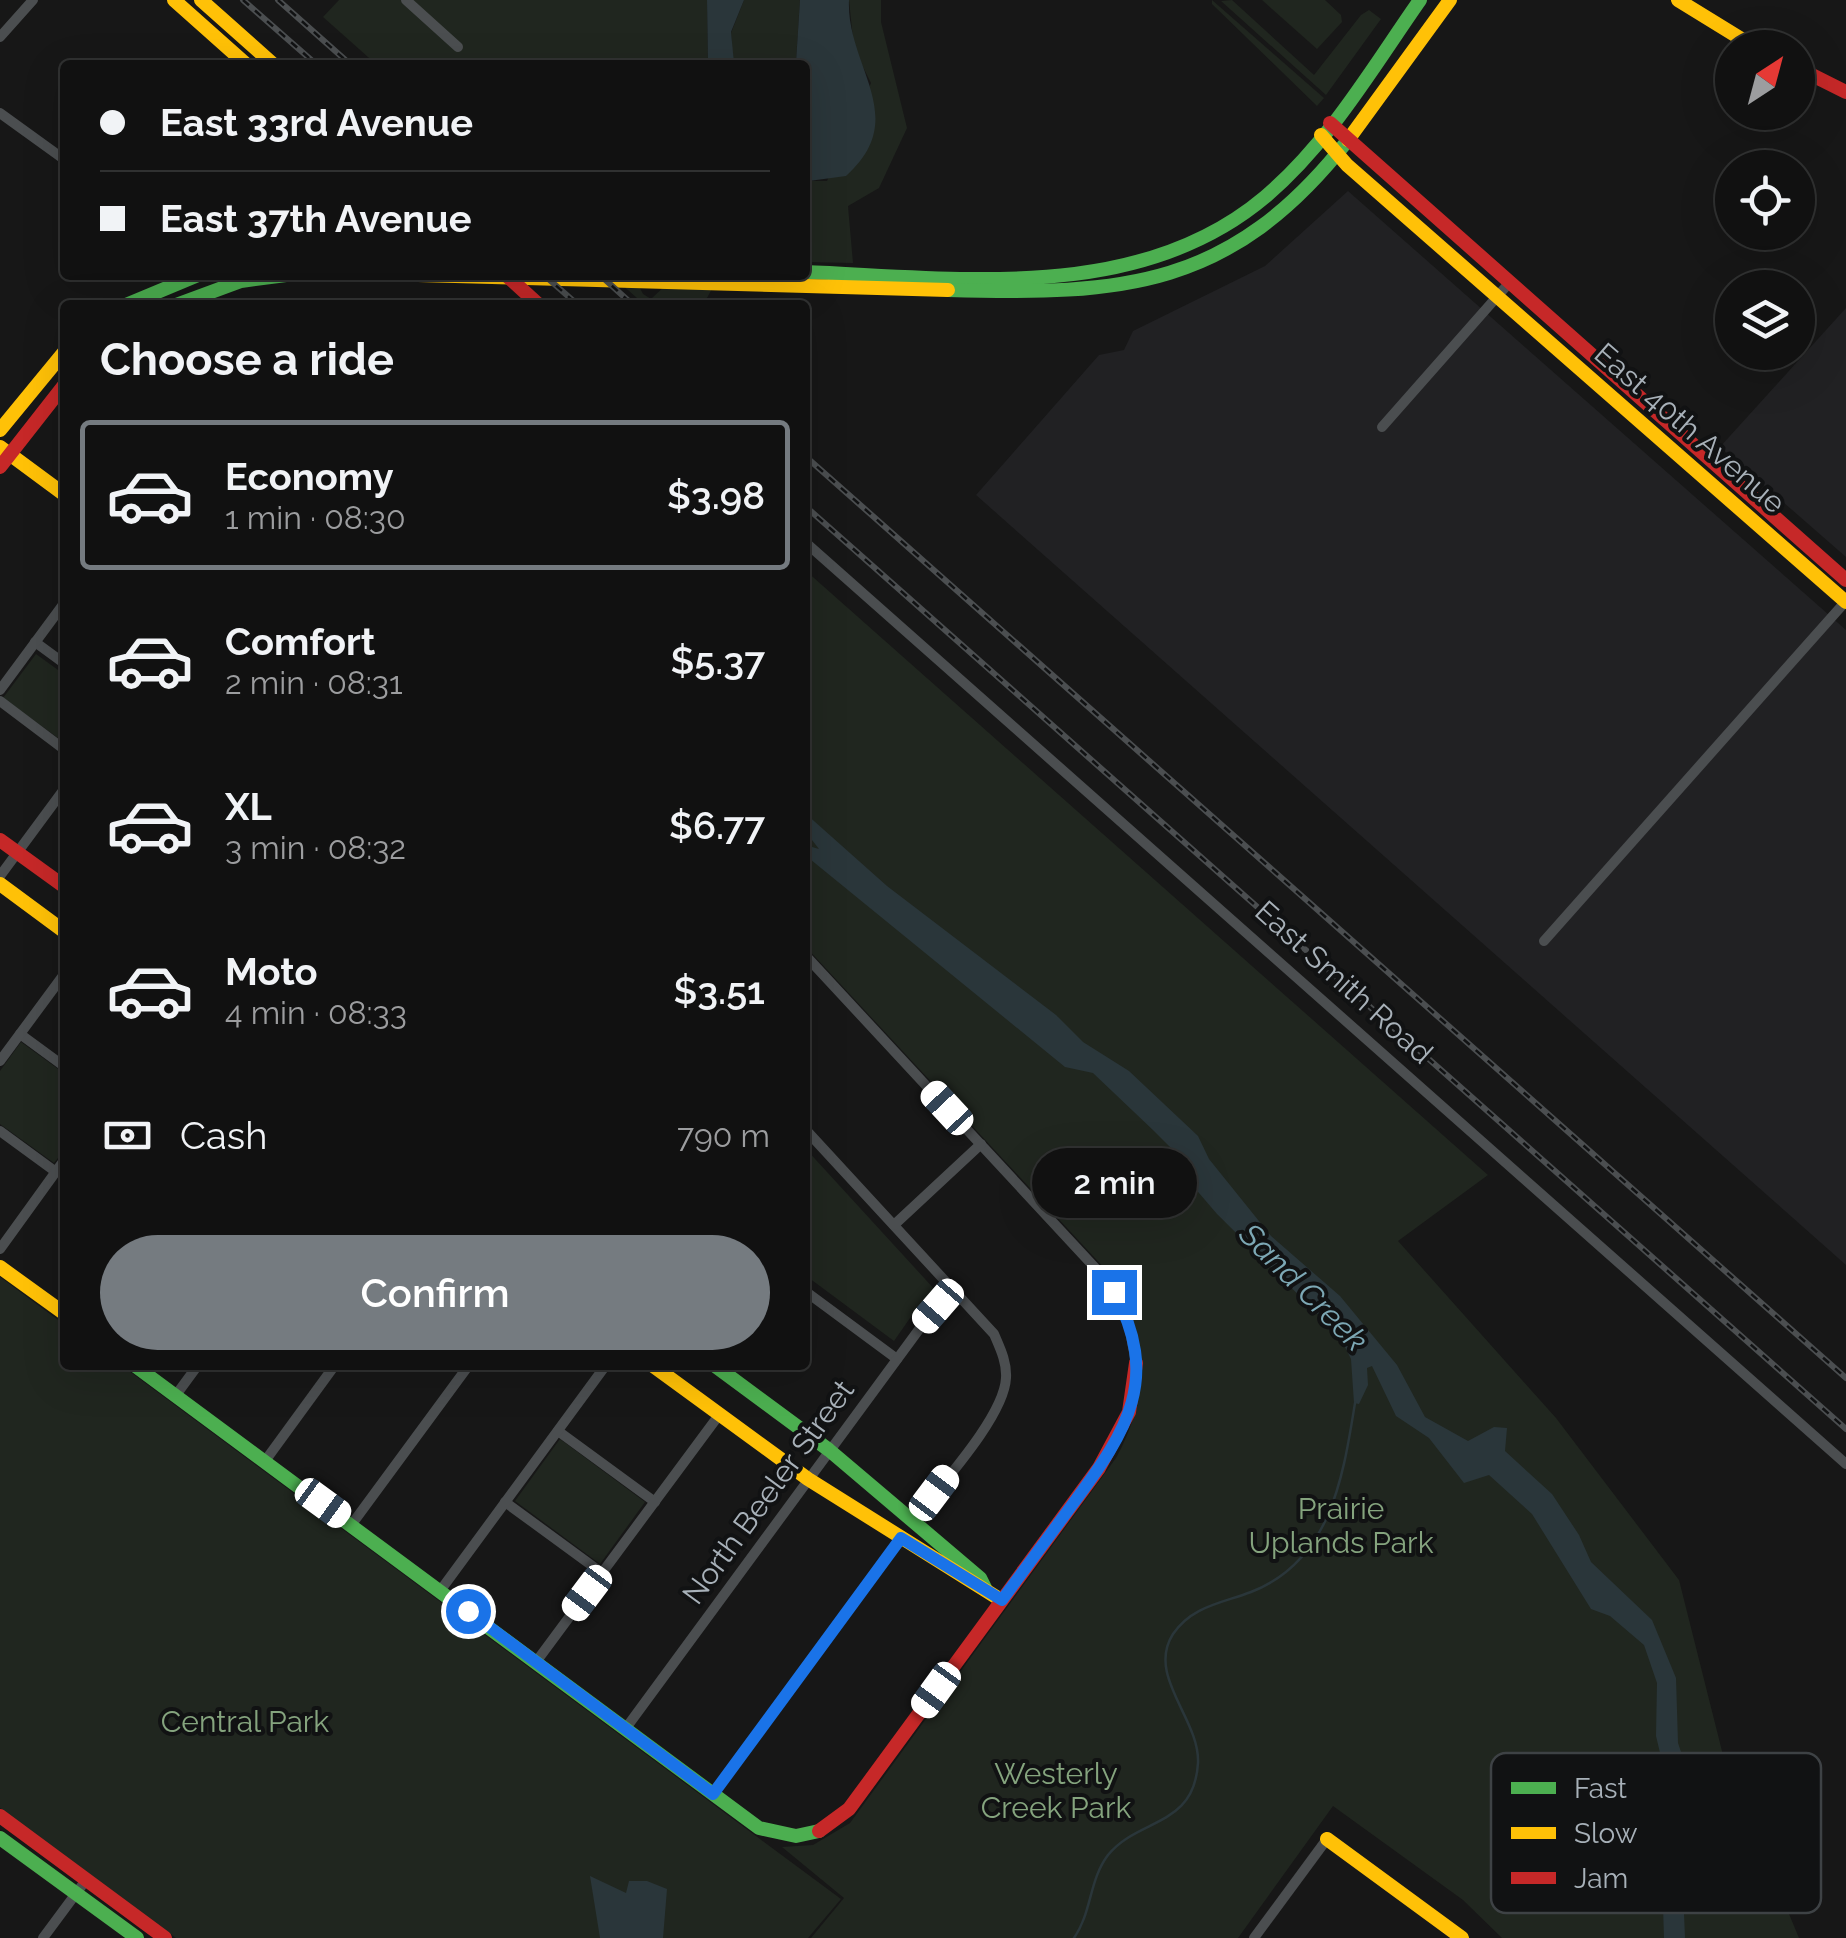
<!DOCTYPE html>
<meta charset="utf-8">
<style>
:root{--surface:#111;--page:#1e1f1f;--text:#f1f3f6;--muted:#9c9d9f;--line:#303131;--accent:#757b80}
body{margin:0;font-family:Raleway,sans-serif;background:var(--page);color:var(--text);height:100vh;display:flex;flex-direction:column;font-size:38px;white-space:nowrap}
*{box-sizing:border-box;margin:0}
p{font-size:32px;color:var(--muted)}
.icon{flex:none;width:55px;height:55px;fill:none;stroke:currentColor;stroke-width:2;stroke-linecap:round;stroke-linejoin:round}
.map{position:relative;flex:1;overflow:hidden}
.drawer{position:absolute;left:60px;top:300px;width:750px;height:1070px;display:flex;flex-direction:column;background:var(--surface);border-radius:10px;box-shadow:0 10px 40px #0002,0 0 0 2px var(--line)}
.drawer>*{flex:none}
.top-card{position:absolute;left:60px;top:60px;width:750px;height:220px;border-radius:10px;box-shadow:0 10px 40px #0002,0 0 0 2px var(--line);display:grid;align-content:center;height:220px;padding:0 40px;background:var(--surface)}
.needle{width:65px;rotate:36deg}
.controls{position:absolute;left:1715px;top:30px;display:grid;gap:20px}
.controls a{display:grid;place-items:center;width:100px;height:100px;border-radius:50%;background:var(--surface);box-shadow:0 10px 40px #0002,0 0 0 2px var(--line);font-size:50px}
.end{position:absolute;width:45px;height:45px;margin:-22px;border:12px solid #1a73e8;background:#fff;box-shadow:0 0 0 5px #fff}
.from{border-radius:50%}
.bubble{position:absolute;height:70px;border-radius:35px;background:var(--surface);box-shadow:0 10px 40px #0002,0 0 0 2px var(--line);font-size:32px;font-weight:600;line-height:70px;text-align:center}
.car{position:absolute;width:30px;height:60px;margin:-30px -15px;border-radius:12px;box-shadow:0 0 8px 2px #0007;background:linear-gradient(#fff 24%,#345 0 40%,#fff 0 76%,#345 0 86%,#fff 0)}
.top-card b{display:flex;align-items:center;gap:35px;height:95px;font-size:38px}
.top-card b+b{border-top:2px solid var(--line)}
.top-card i{width:25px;height:25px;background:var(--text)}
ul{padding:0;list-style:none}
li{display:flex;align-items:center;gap:30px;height:150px;margin:0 20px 15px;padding:0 20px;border:5px solid transparent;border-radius:10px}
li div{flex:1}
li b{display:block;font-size:38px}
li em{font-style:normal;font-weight:600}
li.current{border-color:var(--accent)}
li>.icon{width:90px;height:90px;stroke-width:1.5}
h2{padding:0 40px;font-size:45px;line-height:120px}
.pay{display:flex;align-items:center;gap:25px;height:110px;padding:0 40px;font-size:38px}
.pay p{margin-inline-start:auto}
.action{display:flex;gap:20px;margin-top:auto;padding:20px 40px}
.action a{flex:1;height:115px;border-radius:60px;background:var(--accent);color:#fff;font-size:40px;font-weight:600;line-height:115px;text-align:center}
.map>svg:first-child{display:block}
.built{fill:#212123}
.green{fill:#20261f}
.water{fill:#2a363a}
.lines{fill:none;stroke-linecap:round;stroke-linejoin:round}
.stream{stroke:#2a363a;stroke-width:2.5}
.street{stroke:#4b4e50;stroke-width:10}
.fast{stroke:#4caf50;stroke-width:14}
.slow{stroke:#ffc107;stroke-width:14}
.jam{stroke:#c62828;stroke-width:14}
.rail-casing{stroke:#4b4e50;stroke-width:6}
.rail{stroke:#111213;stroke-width:2.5;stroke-dasharray:8;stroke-linecap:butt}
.route{stroke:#1a73e8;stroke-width:12}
.labels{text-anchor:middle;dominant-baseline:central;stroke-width:8;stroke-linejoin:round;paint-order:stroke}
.street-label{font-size:30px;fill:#a8b1b9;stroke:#111213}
.park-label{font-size:30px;fill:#85a47e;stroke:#111213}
.water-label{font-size:32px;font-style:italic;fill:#7da8b5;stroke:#111213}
.key{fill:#111213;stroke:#3e4245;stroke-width:2.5}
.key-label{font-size:28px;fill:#a8b1b9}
</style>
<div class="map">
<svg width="1846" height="1938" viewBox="0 0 1846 1938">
<rect width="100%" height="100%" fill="#171717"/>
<g class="built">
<path d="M1348 191 1846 630V1265L976 495 1099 355 1124 350 1133 331 1265 266Z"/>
<path d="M1846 308V557L1720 447Z"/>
</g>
<g class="green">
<path d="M339 0H707L708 65H377L323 17Z"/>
<path d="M744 0H800L796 62 733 65 731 33Z"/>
<path d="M849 0H881V22L907 128 879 188 848 206 853 263 805 262V175L809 181H827L871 83 854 49Z"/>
<path d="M1212 0 1324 98 1317 106 1212 4Z"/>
<path d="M1232 0 1314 75 1361 15 1369 10 1381 19 1326 95 1221 1Z"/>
<path d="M1262 0H1325L1341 15 1342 22 1317 49Z"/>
<path d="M611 275H633L643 294 651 299 666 285 713 287 703 305H645Z"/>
<path d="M805 570 1488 1175 1398 1241 1556 1418 1679 1580 1723 1755 1799 1938H1502L1463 1900 1333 1806 1238 1938H811L844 1898 782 1847 813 1845 850 1823 1116 1458C1151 1395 1151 1329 1106 1270L805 946Z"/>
<path d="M36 654 65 675V743L3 698Z"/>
<path d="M21 1042 65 1074V1149L54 1163 0 1124V1071Z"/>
<path d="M805 1148 936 1291 917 1308 894 1341 805 1275Z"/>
<path d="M0 1277 65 1325V1365H121L841 1899 808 1938H176L0 1808Z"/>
<path d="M560 1439 645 1502 600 1564 515 1501Z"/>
</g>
<g class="water">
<path d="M707 0H744L731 32 734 63 796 62 800 0H849C846 67 912 117 846 176L809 181 805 175V65H708Z"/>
<path d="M805 813 887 886 1056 1015 1083 1042 1129 1071 1198 1136 1209 1159 1271 1236 1340 1296 1397 1365 1425 1417 1468 1441 1494 1427 1507 1428 1505 1451 1552 1494 1579 1535 1591 1562 1652 1620 1676 1678 1678 1743 1687 1770 1690 1836 1682 1864 1685 1938H1664L1661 1841 1668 1786 1656 1736 1657 1683 1644 1645 1610 1616 1591 1609 1532 1514 1489 1475 1464 1483 1429 1438 1396 1416 1372 1366 1367 1368 1368 1385 1359 1404 1354 1403 1351 1359 1339 1335 1217 1214 1193 1186 1182 1159 1154 1131 1093 1073 1065 1067 805 855V845L819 849 805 831Z"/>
<path d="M590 1876 626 1893 629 1881H647L667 1889 663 1938H600Z"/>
</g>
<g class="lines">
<g class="stream">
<path d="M805 771 808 773"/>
<path d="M1074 1938C1092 1912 1089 1880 1108 1855 1139 1817 1194 1828 1198 1763 1200 1719 1146 1676 1173 1634 1192 1606 1222 1603 1251 1592 1331 1561 1343 1477 1355 1403"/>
</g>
<g class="street">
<path d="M406 0 458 47"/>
<path d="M0 37 33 0"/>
<path d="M0 113 65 160"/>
<path d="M1382 427 1510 282"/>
<path d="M805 542 1846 1464"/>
<path d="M35 642 65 664"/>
<path d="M0 690 65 602"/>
<path d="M0 701 65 750"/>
<path d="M0 876 65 788"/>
<path d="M1544 941 1846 601"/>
<path d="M805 955 1098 1271 1127 1315 1136 1363"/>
<path d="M20 1034 65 1067"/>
<path d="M0 1061 65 973"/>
<path d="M805 1129 994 1334C1000 1348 1007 1362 1006 1378 1004 1418 937 1489 912 1522"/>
<path d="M0 1131 56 1172"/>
<path d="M894 1225 981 1144"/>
<path d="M0 1249 65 1159"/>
<path d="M805 1291 897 1359"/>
<path d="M176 1395 198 1365"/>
<path d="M558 1431 655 1502"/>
<path d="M265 1461 335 1365"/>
<path d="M505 1502 602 1573"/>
<path d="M352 1524 469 1365"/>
<path d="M440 1591 606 1365"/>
<path d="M536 1662 719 1415"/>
<path d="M626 1728 923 1324 956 1291"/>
<path d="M713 1794 901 1538"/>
<path d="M43 1938 86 1880"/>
<path d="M1254 1938 1327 1839"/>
</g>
<g class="fast">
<path d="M805 272C959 278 1138 304 1265 197 1329 143 1373 67 1420 0"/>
<path d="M948 290C1123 295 1231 289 1348 140"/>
<path d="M126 305 198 275"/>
<path d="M176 305 241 281 286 275"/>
<path d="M134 1365 759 1828 796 1836 819 1831"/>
<path d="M714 1365 829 1450 980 1578 985 1588"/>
<path d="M0 1838 137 1938"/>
</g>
<g class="slow">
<path d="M174 0 247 65"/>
<path d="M201 0 274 65"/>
<path d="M1678 0 1756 48"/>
<path d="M1321 135 1347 165 1846 602"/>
<path d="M1348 140 1450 0"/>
<path d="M418 275 948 290"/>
<path d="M0 430 65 351"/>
<path d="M0 447 65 495"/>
<path d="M0 884 65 932"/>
<path d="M0 1267 65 1314"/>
<path d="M652 1365 808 1479 1001 1600"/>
<path d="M1327 1839 1462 1938"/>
</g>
<g class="jam">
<path d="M1798 68 1846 92"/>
<path d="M1330 123 1846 580"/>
<path d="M506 275 539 305"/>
<path d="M0 467 65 384"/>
<path d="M0 840 65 887"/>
<path d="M0 1816 165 1938"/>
<path d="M819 1831 849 1809 1099 1468 1129 1412 1136 1363"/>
</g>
<defs>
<g id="rail">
<path d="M243 0 317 65"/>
<path d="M278 0 351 65"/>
<path d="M544 275 578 305"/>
<path d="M600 275 633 305"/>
<path d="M805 456 1846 1378"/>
<path d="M805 506 1846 1429"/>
</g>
</defs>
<use href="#rail" class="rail-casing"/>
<use href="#rail" class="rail"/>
</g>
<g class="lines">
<path class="route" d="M468 1611 713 1794 901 1538 1002 1600C1026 1567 1051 1534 1075 1501 1127 1431 1161 1378 1114 1292"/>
</g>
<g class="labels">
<g class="street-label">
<text transform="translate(1690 428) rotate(41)">East 40th Avenue</text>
<text transform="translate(1344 982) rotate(42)">East Smith Road</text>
<text transform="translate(768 1492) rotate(-54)">North Beeler Street</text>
</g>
<g class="park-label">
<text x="1341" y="1508">Prairie<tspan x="1341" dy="34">Uplands Park</tspan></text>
<text x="245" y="1721">Central Park</text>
<text x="1056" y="1773">Westerly<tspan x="1056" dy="34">Creek Park</tspan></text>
</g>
<g class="water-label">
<text transform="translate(1304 1287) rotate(45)">Sand Creek</text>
</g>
</g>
<rect x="1491" y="1753" width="330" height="160" rx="15" class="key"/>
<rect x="1511" y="1782" width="45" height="12" fill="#4caf50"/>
<rect x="1511" y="1827" width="45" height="12" fill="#ffc107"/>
<rect x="1511" y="1872" width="45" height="12" fill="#c62828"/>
<g class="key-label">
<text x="1574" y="1798">Fast</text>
<text x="1574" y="1843">Slow</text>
<text x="1574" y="1888">Jam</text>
</g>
</svg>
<div class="controls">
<a><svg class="needle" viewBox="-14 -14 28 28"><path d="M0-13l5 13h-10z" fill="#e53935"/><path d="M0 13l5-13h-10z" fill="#9c9d9f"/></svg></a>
<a><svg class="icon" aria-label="locate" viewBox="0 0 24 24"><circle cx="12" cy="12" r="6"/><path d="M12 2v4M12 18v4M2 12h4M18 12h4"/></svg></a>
<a><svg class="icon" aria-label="layers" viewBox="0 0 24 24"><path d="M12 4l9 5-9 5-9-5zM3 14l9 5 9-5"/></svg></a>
</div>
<i class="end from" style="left:468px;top:1611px"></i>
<i class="end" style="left:1114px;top:1292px"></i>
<div class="bubble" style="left:1032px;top:1148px;width:165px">2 min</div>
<i class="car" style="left:947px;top:1108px;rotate:317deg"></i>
<i class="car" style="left:938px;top:1306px;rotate:221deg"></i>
<i class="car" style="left:934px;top:1493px;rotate:37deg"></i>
<i class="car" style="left:323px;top:1503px;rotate:126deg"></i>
<i class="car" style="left:587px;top:1593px;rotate:217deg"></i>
<i class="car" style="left:936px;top:1690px;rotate:216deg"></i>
<div class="top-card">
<b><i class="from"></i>East 33rd Avenue</b>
<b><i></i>East 37th Avenue</b>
</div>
<section class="drawer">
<h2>Choose a ride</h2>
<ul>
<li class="current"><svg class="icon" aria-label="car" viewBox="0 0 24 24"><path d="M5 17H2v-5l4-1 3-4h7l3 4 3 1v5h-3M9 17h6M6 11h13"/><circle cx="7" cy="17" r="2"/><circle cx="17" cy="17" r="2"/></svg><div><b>Economy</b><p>1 min · 08:30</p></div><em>$3.98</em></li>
<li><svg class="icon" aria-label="car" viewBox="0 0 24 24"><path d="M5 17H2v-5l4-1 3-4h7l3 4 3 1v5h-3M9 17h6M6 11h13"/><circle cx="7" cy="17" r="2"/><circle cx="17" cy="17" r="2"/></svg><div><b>Comfort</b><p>2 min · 08:31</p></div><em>$5.37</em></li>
<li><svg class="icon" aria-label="car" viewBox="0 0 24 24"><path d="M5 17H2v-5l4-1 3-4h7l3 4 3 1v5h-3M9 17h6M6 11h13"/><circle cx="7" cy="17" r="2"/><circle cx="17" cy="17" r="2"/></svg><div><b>XL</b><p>3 min · 08:32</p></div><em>$6.77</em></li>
<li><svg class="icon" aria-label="car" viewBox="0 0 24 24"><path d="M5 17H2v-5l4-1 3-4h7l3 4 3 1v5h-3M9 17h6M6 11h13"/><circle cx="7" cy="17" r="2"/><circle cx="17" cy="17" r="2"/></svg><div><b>Moto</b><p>4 min · 08:33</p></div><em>$3.51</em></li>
</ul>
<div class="pay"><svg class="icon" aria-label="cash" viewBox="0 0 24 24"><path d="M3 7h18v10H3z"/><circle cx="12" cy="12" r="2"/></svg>Cash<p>790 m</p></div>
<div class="action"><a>Confirm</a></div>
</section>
</div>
